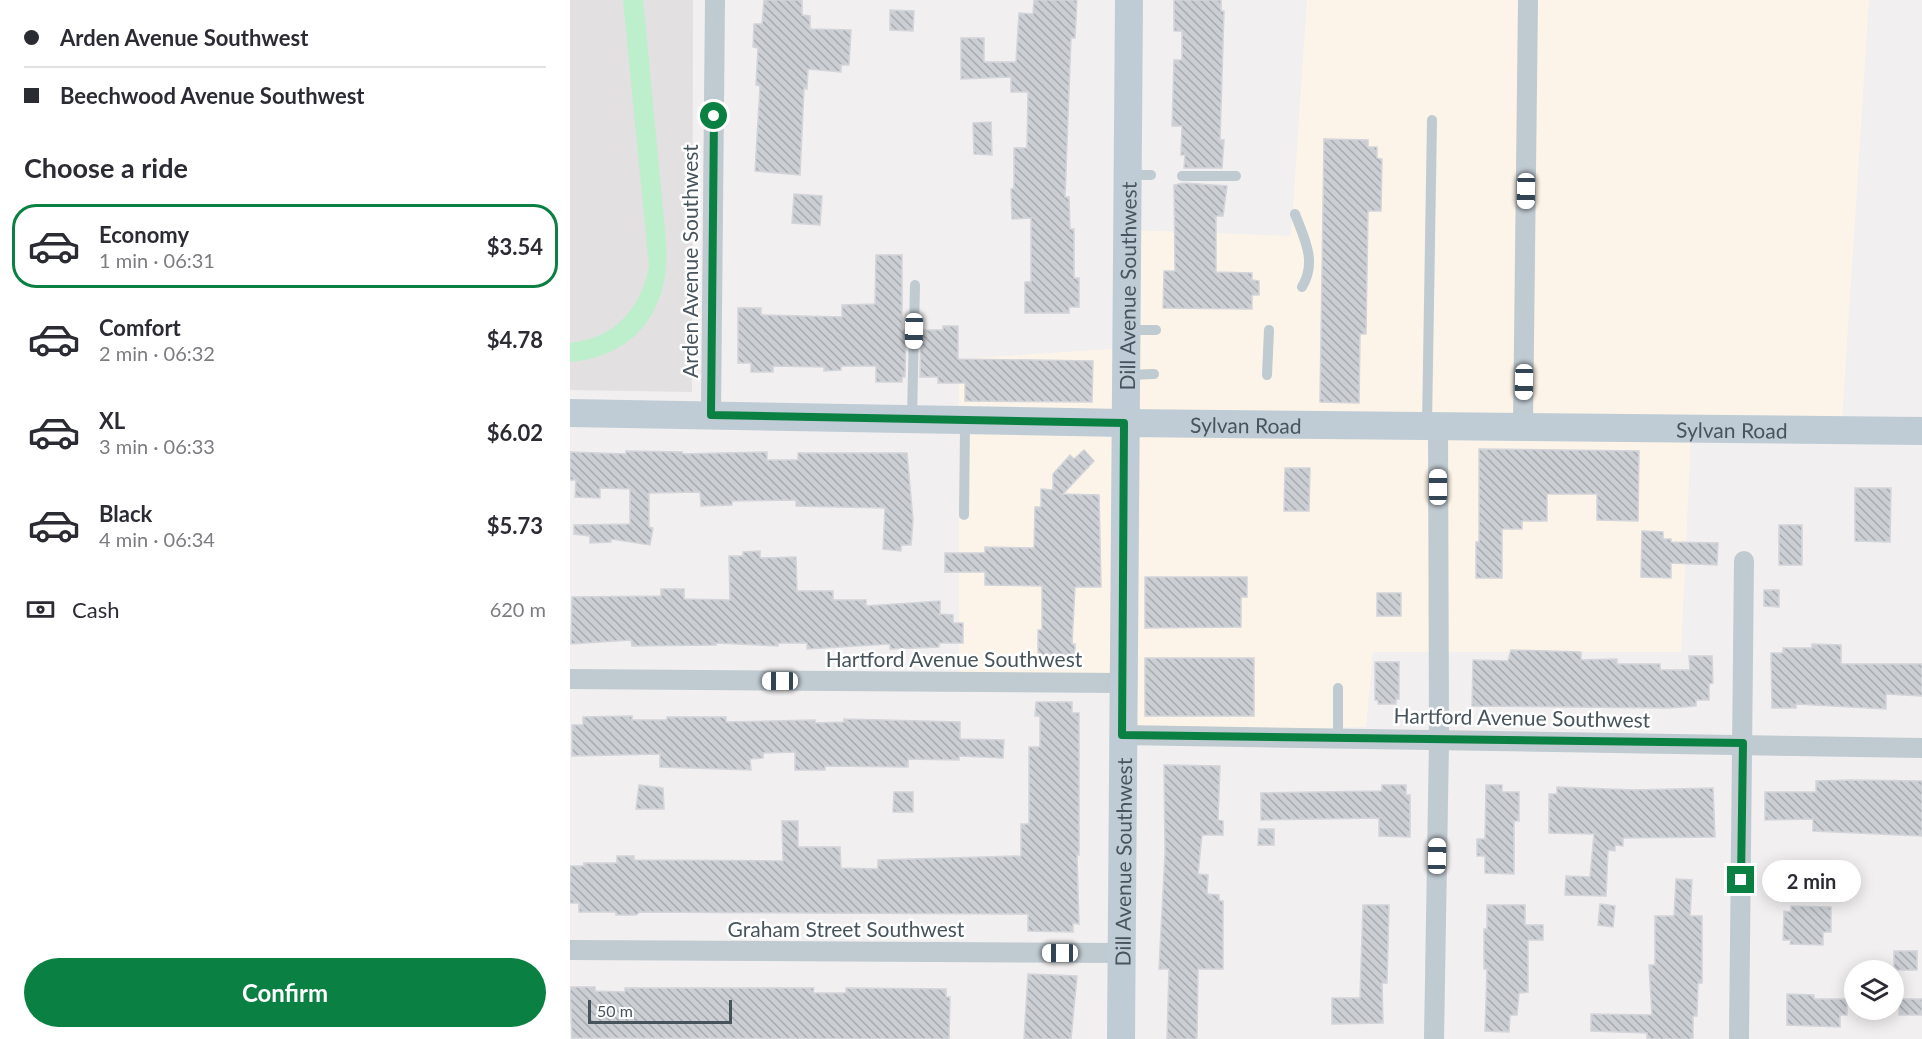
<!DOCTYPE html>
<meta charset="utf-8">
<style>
:root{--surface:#fff;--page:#f2f2f3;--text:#2b2b33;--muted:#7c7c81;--line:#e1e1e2;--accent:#0b8043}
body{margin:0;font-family:Lato,sans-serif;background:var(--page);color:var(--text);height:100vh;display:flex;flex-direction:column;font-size:22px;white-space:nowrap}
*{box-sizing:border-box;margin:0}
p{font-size:20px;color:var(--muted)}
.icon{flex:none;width:33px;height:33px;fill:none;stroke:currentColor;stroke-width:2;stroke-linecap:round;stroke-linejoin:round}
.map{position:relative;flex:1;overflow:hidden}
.details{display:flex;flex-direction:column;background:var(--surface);width:570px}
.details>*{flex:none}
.top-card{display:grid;align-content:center;height:132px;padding:0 24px;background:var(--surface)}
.fabs{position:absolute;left:1274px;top:960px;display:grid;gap:12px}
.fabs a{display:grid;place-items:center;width:60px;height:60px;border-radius:50%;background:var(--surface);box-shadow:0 3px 15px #0003;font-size:30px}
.scale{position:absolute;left:18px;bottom:15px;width:144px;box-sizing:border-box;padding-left:6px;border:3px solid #47545c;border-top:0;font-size:16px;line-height:21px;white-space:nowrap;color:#47545c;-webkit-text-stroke:4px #fff;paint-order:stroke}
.end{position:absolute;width:27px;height:27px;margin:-14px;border:8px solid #0b8043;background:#fff;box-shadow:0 0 0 3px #fff}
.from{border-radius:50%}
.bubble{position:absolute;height:42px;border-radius:21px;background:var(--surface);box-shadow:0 3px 15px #0003;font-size:20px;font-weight:700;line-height:42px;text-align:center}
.car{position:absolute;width:18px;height:36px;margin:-18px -9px;border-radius:8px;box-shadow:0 0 4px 2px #0007;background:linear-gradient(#fff 24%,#345 0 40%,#fff 0 76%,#345 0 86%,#fff 0)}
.top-card b{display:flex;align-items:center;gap:21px;height:57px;font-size:22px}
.top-card b+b{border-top:2px solid var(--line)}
.top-card i{width:15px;height:15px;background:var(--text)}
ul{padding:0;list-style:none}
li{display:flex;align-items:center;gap:18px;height:84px;margin:0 12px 9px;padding:0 12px;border:3px solid transparent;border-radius:24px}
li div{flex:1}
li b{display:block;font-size:22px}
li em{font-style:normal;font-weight:700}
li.current{border-color:var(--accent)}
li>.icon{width:54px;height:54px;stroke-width:1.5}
h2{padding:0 24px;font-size:27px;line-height:72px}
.pay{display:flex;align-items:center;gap:15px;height:66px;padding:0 24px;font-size:22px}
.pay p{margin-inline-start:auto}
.button{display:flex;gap:12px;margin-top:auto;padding:12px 24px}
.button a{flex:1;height:69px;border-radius:36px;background:var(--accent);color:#fff;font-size:24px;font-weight:700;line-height:69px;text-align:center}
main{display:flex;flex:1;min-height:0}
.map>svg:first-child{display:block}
.commercial{fill:#fcf4e8}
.education{fill:#e2e0e1}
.pitch{fill:#bdefcc}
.building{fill:url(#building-back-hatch);stroke:#d3d5da;stroke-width:1.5}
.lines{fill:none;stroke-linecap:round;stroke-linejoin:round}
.lane{stroke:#bfcad1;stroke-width:10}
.street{stroke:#bfcad1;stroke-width:20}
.secondary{stroke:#bfccd6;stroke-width:28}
.route{stroke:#0b8043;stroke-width:8}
.labels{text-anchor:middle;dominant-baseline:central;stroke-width:5;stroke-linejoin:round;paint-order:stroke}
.street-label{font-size:21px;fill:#47545c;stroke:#fff}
</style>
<main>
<section class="details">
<div class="top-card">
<b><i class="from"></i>Arden Avenue Southwest</b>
<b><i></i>Beechwood Avenue Southwest</b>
</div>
<h2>Choose a ride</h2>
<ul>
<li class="current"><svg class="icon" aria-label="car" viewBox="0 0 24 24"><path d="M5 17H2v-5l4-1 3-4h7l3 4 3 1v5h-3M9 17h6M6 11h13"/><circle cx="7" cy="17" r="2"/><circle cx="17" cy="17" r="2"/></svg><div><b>Economy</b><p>1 min · 06:31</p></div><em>$3.54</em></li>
<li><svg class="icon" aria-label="car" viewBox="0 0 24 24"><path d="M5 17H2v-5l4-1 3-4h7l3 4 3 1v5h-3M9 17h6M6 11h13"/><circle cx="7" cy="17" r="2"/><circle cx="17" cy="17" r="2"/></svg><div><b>Comfort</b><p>2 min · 06:32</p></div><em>$4.78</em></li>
<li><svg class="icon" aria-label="car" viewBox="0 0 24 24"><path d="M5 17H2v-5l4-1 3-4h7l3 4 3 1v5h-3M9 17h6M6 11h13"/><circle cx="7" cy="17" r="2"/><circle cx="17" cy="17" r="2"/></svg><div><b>XL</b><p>3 min · 06:33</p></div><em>$6.02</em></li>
<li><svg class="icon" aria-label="car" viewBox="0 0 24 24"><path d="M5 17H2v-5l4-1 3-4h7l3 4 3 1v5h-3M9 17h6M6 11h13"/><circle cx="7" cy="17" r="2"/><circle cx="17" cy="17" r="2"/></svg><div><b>Black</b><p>4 min · 06:34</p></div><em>$5.73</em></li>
</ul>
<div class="pay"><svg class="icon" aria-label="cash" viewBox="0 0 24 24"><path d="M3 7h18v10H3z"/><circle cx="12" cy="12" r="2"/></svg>Cash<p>620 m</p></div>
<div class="button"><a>Confirm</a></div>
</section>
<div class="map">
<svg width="1352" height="1039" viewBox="0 0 1352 1039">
<defs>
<pattern id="building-back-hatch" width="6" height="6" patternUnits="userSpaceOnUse" patternTransform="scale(1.5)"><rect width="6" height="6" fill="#cbced3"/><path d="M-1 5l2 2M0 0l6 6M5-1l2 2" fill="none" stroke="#a7aaae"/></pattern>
</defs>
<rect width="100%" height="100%" fill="#f1efef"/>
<path class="commercial" d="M737 0H1299L1271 437H1121L1111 652H803L796 727 548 733 546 677 389 676V359L557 348 560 230 721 236Z"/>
<path class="education" d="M0 0H123L122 392 0 390Z"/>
<path class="pitch" d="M53 0H73L74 9 96 241C101 307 68 356 0 362V343C45 338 71 309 79 266Z"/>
<g class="building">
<path d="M194 0H232V15L240 16V29L281 30 279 65H271V72L238 69 237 89 234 88 230 175 185 171 190 86 186 85 188 48 183 47 184 24H192Z"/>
<path d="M464 0H507L505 38H501L495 197H499L500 229H504V278H509V307H499V313H455V282H461V218L442 219 441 189 444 188V148H457L458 92H441V77L391 79V38H414V62H446L449 13 463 14Z"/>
<path d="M604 0H651V11H654L650 140H654L652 168H614L615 155H611L612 126H602L604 60H612V31H604Z"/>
<path d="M320 10 344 11 343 31 320 30Z"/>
<path d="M421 122 422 155 404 154 403 123Z"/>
<path d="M754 139 798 140V147H807V158L812 159 811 211H798L796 334H790L789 403 750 402Z"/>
<path d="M614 183 657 186 653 216H646V272L682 273V280L689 281V295H682V309L593 308 594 271H605L604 185Z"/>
<path d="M224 194 252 196 250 225 222 223Z"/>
<path d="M306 255H332V330H336L335 377H332V382H306V366H271V370L254 371V367L203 366V372H181V363H168V308H191V315L272 317V305L305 304Z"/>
<path d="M373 326H388V359L523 361 522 402 395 401V383H368V377H350L351 330H373Z"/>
<path d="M909 449 1069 451 1068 521 1027 520V494H977V521H952V529H932V578H906V542H909Z"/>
<path d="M514 450 524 461 493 494 529 495 531 587H505L502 644H505V661H468V630H472V586L415 585V572H375V553H415V547L464 548 465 507H471V489L483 490V474L500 455 504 459Z"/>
<path d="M56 451 112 452V454L197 452V460H228V453H337L343 520 341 545H331V551L313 549 315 508 226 506V500L162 501V505L131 506 130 492 79 493V527L83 528 80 545 41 539V542L20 543V536L4 534V525L60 524V489L30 488V498L5 497 6 480H0V452L56 454Z"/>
<path d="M715 468H740L739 511H714Z"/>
<path d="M1285 488H1321L1320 542 1285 541Z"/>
<rect x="1209" y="525" width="23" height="40"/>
<path d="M1072 531 1093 532V539H1101V542L1148 543 1147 565 1101 563V578L1071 577Z"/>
<path d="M190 551V558L226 557 227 591H263V600H296V606L370 601V614L383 615V623H393V643H369V647L320 649V644L237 649V643H208V646L146 643V645L62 646 61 640 1 644 2 597 91 596V589H114V599L160 600 159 556H173V552Z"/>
<path d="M575 577H677V597H671V627L575 628Z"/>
<path d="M1194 590H1209V607L1194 606Z"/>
<rect x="807" y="593" width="24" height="23"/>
<path d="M1242 644 1271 645V664H1352V696L1316 694V709L1226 704V708H1202L1201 653H1213V648H1242Z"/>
<path d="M941 650 1011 652V660L1047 659V664H1090V670H1120L1119 656H1142L1143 683 1139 684V700H1126V706L1099 708 902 706 903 660 938 661Z"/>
<rect x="575" y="658" width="109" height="58"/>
<path d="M805 662H829V699H826V704H808V700H805Z"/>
<path d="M466 702H502V713H509V855H507L509 924 503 923V932L458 931V914L70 912 66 915H46V912H9V903H0V866H14V863H47V856H64V860L213 861 212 821H228V847H270L271 868 308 869V860L451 856V824H459V747H470V716H465Z"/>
<path d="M62 716V720H97V717H156V722L245 720V723L274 722V719L390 722V739L434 740 433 758 389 756V760L338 759V767L255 766V770H225V752L193 753V758L180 759 181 770 90 767V754L2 756V725H13V717Z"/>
<path d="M594 765 650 766 648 820 653 821V835H632L628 874 638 875 637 894 649 895V901H653V969H628L627 1039H597L599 969H589L595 853Z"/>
<path d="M1282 780 1352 781V836L1243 831V819L1195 820V792H1246V781Z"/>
<path d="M69 785 93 788 94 809H66Z"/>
<path d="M812 785H836V795H840V837L809 836V818L691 820V793L812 791Z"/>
<path d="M916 785H932V792H949V821H944V874L915 873V856H907V839H915Z"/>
<path d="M987 787 1064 790 1143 788 1145 837 1053 838V846L1045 845V851L1038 850 1036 896 995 895 996 876 1020 877 1024 834 979 833V794H987Z"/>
<path d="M324 792H343V812H323Z"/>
<path d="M689 829H704V845H688Z"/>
<path d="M1106 879 1122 880 1120 916H1132V983H1128L1127 1016H1123V1039H1077V1033L1021 1031V1014L1082 1015 1079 965H1085V916H1104Z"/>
<path d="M1030 904 1045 906 1043 927 1028 925Z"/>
<path d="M793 905H819L817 983H812L813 1023 762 1024V998H790Z"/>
<path d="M917 905H955V925H973V940H958V992L949 993 947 1015H940L939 1032 915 1031 917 969H914V929H917Z"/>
<path d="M1221 906 1261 907V932H1253V945L1220 944 1221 940H1213L1214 911 1221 912Z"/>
<rect x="1324" y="951" width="23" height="19"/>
<path d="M458 974 507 976 501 1039H454Z"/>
<path d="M0 987H25V991L55 992V988H244L243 993H276V988L376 989V997H380L379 1039 2 1038Z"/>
<path d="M1217 994 1244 995V999H1277V1015H1270V1027L1217 1025Z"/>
<rect x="1329" y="999" width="23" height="16"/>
</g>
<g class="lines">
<g class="lane">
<path d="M560 175H581"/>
<path d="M612 176H666"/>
<path d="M725 214C735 240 747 262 732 287"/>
<path d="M556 330H586"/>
<path d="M558 375 584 374"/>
<path d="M697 375 699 330"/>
<path d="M342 417 345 285"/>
<path d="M857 425 862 120"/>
<path d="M394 515 395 420"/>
<path d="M768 739V688"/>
</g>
<g class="street">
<path d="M141 415 145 0"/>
<path d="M953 426 958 0"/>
<path d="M0 679 553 683"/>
<path d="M552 735 1352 748"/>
<path d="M0 950 551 953"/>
<path d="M864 1039 869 741 868 425"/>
<path d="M1169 1039 1174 561"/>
</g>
<g class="secondary">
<path id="s1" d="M0 413 554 423 1352 431"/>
<path id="s2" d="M551 1039 559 0"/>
</g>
</g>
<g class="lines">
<path class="route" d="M144 116 141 415 554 423 552 735 1173 743 1171 880"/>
</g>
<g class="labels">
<g class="street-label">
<text transform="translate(119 261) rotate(-90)">Arden Avenue Southwest</text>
<text stroke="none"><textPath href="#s2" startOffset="753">Dill Avenue Southwest</textPath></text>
<text stroke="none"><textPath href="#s1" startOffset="676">Sylvan Road</textPath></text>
<text stroke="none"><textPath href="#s1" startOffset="1162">Sylvan Road</textPath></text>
<text x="384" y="658">Hartford Avenue Southwest</text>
<text transform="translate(952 717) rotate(1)">Hartford Avenue Southwest</text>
<text stroke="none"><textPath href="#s2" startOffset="177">Dill Avenue Southwest</textPath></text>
<text x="276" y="928">Graham Street Southwest</text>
</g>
</g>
</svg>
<div class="fabs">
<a><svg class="icon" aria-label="layers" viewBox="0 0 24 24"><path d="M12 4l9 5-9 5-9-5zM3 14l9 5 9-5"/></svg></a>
</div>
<div class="scale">50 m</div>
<i class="end from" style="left:144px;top:116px"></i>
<i class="end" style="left:1171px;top:880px"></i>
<div class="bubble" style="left:1192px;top:860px;width:99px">2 min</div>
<i class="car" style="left:956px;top:191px;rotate:181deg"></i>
<i class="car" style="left:344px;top:331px;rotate:181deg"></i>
<i class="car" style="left:954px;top:382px;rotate:181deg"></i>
<i class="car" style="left:868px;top:487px;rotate:0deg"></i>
<i class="car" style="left:210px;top:681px;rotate:270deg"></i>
<i class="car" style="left:867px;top:856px;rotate:1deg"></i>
<i class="car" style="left:490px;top:953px;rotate:270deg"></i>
</div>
</main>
